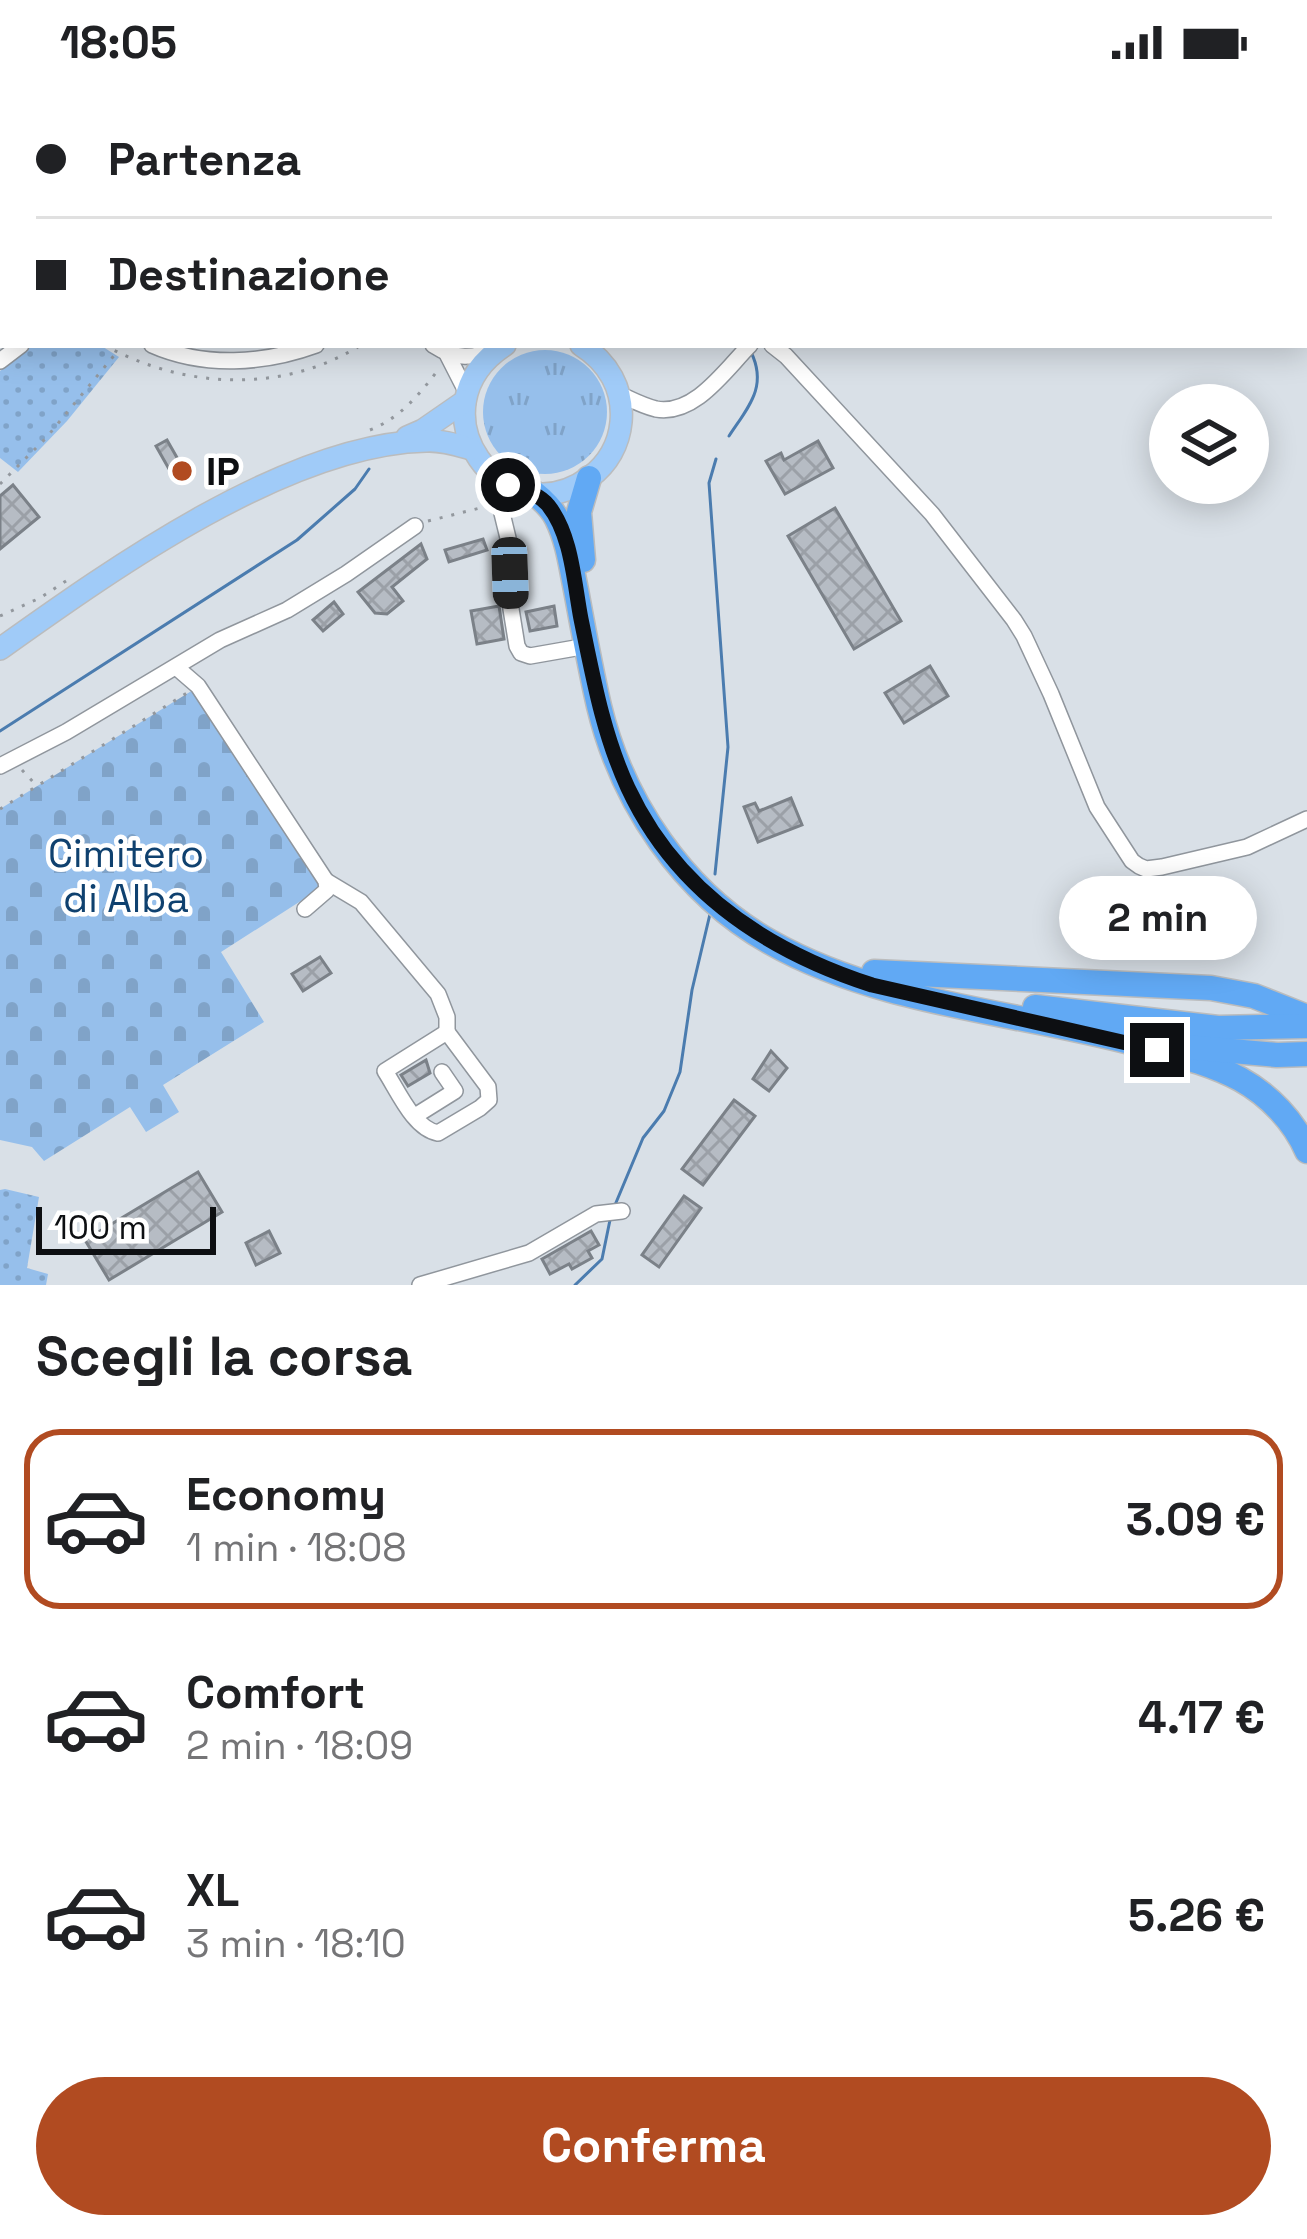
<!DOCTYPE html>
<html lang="it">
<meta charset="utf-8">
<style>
:root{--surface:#fff;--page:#f6f6f6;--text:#202124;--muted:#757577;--line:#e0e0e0;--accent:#b14b21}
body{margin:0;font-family:"Space Grotesk",sans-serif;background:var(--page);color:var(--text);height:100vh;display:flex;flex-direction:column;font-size:45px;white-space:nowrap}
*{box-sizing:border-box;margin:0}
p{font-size:39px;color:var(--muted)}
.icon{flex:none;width:66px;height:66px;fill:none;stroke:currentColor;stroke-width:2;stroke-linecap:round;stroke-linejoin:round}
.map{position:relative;height:1201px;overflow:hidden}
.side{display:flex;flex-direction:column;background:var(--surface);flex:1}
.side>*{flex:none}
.banner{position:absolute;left:0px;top:0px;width:1308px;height:264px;box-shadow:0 6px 30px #0003;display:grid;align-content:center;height:264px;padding:0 36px;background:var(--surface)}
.buttons{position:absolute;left:1149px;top:300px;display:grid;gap:24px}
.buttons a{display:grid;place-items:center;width:120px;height:120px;border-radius:50%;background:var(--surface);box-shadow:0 6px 30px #0003;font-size:60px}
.scale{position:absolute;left:36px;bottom:30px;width:180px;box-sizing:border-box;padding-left:12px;border:6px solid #0d0f12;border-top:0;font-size:33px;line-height:42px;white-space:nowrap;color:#0d0f12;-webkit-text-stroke:9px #fff;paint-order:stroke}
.end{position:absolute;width:54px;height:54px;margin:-27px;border:15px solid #0d0f12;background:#fff;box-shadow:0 0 0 6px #fff}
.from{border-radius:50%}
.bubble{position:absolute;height:84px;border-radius:42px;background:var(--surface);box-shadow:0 6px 30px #0003;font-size:39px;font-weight:800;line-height:84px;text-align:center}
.car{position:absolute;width:36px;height:72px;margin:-36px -18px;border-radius:15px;box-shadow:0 0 9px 3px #0007;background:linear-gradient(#222 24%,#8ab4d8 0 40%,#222 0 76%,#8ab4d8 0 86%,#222 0)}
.banner b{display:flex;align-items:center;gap:42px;height:114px;font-size:45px}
.banner b+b{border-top:3px solid var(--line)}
.banner i{width:30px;height:30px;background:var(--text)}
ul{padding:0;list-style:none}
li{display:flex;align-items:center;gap:36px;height:180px;margin:0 24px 18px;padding:0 12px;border:6px solid transparent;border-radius:36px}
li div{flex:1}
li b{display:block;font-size:45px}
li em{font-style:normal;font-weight:800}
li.selected{border-color:var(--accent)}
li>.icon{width:108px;height:108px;stroke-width:1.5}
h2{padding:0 36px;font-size:54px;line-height:144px}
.primary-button{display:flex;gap:24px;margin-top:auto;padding:24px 36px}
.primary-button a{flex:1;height:138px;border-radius:72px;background:var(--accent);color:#fff;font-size:48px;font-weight:800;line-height:138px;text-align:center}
.status{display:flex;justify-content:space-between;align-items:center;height:84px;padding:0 60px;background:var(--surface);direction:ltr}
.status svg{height:33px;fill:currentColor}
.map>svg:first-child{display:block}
.grass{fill:url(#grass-tufts)}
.cemetery{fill:url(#cemetery-stones)}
.park{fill:url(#park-dots)}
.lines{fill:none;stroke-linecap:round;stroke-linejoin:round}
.stream{stroke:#4b7caf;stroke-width:3}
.building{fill:url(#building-cross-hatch);stroke:#7b8188;stroke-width:3}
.minor-casing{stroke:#90969d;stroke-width:18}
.major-casing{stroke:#bbbcbd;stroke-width:24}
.highway-casing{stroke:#bbbcbd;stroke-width:27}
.path{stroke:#93989e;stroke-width:3;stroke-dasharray:3 9;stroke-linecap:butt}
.minor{stroke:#fff;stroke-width:15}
.major{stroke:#a0cbf8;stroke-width:21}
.highway{stroke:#61a9f4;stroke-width:24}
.route{stroke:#0d0f12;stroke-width:15}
.poi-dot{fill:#b14b21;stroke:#fff;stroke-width:4.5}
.labels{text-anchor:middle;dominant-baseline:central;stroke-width:9;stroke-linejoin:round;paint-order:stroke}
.poi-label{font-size:39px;font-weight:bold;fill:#0d0f12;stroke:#fff;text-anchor:start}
.park-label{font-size:39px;fill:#0f416f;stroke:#fff}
</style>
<div class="status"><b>18:05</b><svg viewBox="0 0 49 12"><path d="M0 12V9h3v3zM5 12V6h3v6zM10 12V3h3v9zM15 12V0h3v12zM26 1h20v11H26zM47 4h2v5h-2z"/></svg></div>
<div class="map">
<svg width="1307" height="1201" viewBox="0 0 1307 1201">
<defs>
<pattern id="grass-tufts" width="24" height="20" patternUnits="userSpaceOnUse" patternTransform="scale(3)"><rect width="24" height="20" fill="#96bfeb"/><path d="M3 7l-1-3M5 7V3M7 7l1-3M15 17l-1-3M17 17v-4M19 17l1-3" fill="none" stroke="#80a3c8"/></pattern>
<pattern id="cemetery-stones" width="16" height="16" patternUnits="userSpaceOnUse" patternTransform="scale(3)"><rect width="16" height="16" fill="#96bfeb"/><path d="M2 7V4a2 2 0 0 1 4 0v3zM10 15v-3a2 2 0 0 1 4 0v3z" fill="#80a3c8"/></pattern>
<pattern id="park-dots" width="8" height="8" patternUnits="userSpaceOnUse" patternTransform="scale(3)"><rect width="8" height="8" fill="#96bfeb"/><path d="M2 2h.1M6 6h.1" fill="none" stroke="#80a3c8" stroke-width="1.8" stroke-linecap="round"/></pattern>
<pattern id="building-cross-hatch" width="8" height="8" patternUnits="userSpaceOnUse" patternTransform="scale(3)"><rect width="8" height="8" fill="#b6bcc4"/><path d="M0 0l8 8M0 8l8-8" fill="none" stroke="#9ba0a7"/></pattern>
</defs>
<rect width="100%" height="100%" fill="#d9e0e7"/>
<circle class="grass" cx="545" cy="328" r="62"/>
<path class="cemetery" d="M193 606 321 804 221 868 264 938 163 1001 179 1028 146 1048 130 1023 44 1077 32 1063 0 1056V725Z"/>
<g class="park">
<path d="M32 261H100L119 273 67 337 18 388 0 374V287Z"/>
<path d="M5 1105 39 1113 27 1184 48 1190 46 1201H0V1106Z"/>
</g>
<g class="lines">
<g class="stream">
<path d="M502 0 504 3"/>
<path d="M900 0 911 3"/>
<path d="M656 3 660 0"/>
<path d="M756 3 761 0"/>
<path d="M1241 3 1257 0"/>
<path d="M729 352C748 323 768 303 751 268"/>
<path d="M0 647 297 456 355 405 369 385"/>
<path d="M715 790 728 663 709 399 716 375"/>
<path d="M615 1121 643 1054 664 1027 680 988 692 906 710 830"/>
<path d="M575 1201 602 1175 610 1136"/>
</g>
</g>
<g class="building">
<path d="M167 356 184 386 173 392 156 362Z"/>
<path d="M818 357 833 384 785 410 766 377 781 369 784 376Z"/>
<path d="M13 401 39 433 0 465V412Z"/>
<path d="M835 424 901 537 854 565 788 452Z"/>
<path d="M483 455 487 466 449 478 445 466Z"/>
<path d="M421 460 427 475 392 503 403 517 387 530 375 529 358 508Z"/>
<path d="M334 518 343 530 323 547 313 536Z"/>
<path d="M499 522 504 555 477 560 471 527Z"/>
<path d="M554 522 557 542 530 547 526 528Z"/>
<path d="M930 582 948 612 904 639 885 609Z"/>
<path d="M791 714 802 741 758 758 744 723 755 719 759 727Z"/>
<path d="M320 873 331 889 303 907 292 890Z"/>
<path d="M771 967 787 984 769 1007 753 995Z"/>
<path d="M426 976 430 989 408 1002 401 991Z"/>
<path d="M734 1016 755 1032 703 1101 682 1085Z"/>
<path d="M198 1088 222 1128 109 1196 85 1156Z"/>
<path d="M684 1112 701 1124 659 1183 642 1171Z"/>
<path d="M269 1147 280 1169 256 1181 246 1159Z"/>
<path d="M591 1147 599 1161 588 1167 592 1174 572 1185 569 1180 550 1190 542 1175Z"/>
</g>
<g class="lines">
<defs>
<g id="minor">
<path d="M458 0V3"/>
<path d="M13 3 14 0"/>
<path d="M1035 3 1038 0"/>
<path d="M0 6 1 0"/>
<path d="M0 33H3"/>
<path d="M0 85 3 101"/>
<path d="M152 261C204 284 264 280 316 261"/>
<path d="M433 261C456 276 473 275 498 264"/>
<path d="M772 261 786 272 932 430 1014 536 1024 552 1051 610 1097 723 1132 777 1139 782 1146 785 1162 783 1247 763 1307 735"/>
<path d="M447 270 467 309"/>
<path d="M0 277 21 261"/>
<path d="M619 310C630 315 643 322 656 325 695 332 726 285 750 261"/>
<path d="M507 401 500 421 508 454 511 525 517 562 521 569 530 572 587 562"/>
<path d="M176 583 198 602 326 797 327 806 305 825"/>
<path d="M0 682 66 648 220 556 287 526 346 490 415 442"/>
<path d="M326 797 361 818 438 910 447 933V948"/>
<path d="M447 948 488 1003 489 1016 480 1024 438 1049C414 1045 398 1007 385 987Z"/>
<path d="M415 1032 455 1007 442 988"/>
<path d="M420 1201 529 1169 596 1130 622 1127"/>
</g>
<g id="major">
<path d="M505 261C408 324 504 457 590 393 608 380 619 360 621 338 624 305 608 278 581 261"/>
<path d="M407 353 423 346 465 317"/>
<path d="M0 565C111 486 287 360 426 357 442 356 457 361 471 365"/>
</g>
<g id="highway">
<path d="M533 408C543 416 552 424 557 435 568 457 571 482 576 506 583 544 590 583 599 622 622 718 683 809 770 858 881 921 1015 927 1137 960 1172 970 1208 978 1240 995 1269 1011 1294 1037 1307 1067"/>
<path d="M583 476 579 428 589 394"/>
<path d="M874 888 1211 904 1254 912 1307 933"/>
<path d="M1035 923 1218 944 1307 942"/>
<path d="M1186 963 1277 971 1307 970"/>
</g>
</defs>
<use href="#minor" class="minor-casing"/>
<use href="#major" class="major-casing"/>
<use href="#highway" class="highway-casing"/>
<g class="path">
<path d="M480 0V3"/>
<path d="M146 2V3"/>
<path d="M352 3 356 0"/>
<path d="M1305 4 1307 3"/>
<path d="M104 261C184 305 283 310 361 261"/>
<path d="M370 346C400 334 419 311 438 286"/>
<path d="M0 400 46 354 117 268"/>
<path d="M428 437 488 422"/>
<path d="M0 532 40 514 72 493"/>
<path d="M22 686 36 701"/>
<path d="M0 725 187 609"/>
</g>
<use href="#minor" class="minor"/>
<use href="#major" class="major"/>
<use href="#highway" class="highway"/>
</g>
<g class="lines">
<path class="route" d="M508 401C523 407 537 408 548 421 572 451 574 499 581 535 593 593 603 650 628 704 676 807 767 867 872 901L1157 966"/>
</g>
<circle class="poi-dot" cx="182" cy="387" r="12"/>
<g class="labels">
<g class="poi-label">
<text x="206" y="387">IP</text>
</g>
<g class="park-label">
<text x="126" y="769">Cimitero<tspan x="126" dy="45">di Alba</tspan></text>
</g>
</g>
</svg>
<div class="buttons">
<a><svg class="icon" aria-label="layers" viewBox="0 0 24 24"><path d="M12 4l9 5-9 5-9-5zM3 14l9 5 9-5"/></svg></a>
</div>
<div class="scale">100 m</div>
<i class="end from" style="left:508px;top:401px"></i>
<i class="end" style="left:1157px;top:966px"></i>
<div class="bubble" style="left:1059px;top:792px;width:198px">2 min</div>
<i class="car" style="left:510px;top:489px;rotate:178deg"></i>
<div class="banner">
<b><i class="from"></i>Partenza</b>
<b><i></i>Destinazione</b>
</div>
</div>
<section class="side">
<h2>Scegli la corsa</h2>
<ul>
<li class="selected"><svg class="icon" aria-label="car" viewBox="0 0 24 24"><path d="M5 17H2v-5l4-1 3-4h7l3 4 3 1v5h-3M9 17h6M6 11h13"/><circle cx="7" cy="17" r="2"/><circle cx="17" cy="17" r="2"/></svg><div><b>Economy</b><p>1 min · 18:08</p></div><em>3.09 €</em></li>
<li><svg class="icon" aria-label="car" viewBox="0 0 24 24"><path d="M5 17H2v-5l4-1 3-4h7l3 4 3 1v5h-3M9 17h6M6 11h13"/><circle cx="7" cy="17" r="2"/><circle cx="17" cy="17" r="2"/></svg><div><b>Comfort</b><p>2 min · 18:09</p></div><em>4.17 €</em></li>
<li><svg class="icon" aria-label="car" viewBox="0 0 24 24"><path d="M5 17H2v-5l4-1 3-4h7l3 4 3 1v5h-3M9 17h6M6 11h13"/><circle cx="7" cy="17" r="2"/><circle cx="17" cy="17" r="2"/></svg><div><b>XL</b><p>3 min · 18:10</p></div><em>5.26 €</em></li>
</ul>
<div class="primary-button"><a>Conferma</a></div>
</section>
